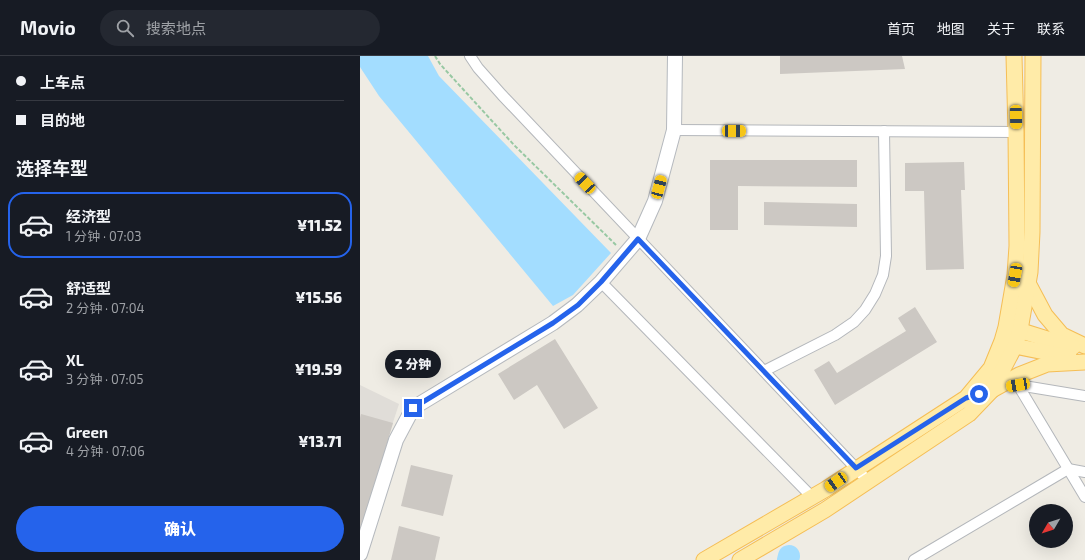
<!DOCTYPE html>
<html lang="zh">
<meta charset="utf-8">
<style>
:root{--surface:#171b24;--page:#242831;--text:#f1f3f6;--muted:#9ea1a6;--line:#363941;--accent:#2563eb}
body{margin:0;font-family:"Exo 2","Noto Sans SC",sans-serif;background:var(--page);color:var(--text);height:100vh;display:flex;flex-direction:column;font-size:15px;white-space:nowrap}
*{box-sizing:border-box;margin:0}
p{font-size:13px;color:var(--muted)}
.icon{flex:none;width:22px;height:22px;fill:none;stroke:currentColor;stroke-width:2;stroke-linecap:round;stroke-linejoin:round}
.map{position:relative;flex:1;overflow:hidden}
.drawer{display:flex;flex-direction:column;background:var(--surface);width:360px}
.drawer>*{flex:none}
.hud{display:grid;align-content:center;height:88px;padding:0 16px;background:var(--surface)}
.needle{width:26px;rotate:231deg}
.buttons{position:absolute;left:669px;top:448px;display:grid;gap:8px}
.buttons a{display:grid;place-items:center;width:44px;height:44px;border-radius:50%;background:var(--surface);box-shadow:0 4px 16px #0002;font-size:20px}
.end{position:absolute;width:18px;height:18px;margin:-9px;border:5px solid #2563eb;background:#fff;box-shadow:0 0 0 2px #fff}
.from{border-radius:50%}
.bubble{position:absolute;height:28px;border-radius:14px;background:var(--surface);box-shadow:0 4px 16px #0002;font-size:13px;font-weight:800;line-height:28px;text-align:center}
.car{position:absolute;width:12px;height:24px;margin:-12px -6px;border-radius:5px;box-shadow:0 0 3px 1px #0007;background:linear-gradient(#f5c518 24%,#345 0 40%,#f5c518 0 76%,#345 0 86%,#f5c518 0)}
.hud b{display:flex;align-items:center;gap:14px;height:38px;font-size:15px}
.hud b+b{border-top:1px solid var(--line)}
.hud i{width:10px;height:10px;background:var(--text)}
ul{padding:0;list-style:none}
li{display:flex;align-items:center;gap:12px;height:66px;margin:0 8px 6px;padding:0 8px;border:2px solid transparent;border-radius:16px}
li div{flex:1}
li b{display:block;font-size:15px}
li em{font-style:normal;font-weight:800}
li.on{border-color:var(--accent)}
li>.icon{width:36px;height:36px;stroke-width:1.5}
h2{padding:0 16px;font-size:18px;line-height:48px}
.cta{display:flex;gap:8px;margin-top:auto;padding:8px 16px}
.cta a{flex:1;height:46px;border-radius:24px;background:var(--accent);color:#fff;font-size:16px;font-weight:800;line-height:46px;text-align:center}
header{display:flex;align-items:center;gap:24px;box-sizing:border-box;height:56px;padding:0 20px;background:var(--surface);border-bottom:1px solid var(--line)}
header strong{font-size:19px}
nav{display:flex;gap:22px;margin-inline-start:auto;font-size:14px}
.search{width:280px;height:36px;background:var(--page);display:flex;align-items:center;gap:10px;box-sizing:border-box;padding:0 14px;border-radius:22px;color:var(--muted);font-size:15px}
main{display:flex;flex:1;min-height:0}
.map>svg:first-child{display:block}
.industrial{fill:#e0ddd8}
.water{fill:#a3ddff}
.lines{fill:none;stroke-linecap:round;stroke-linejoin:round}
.river{stroke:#a3ddff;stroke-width:22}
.building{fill:#ccc8c3}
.street-casing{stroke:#b4b7bb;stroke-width:12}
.secondary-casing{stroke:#b5b9be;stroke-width:16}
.primary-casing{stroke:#f5be56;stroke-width:17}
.path{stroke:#98c8a3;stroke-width:2;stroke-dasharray:4 2;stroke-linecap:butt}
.street{stroke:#fff;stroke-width:10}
.secondary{stroke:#fff;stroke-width:14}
.primary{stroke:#ffeba8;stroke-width:15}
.route{stroke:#2563eb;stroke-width:5}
</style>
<header>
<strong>Movio</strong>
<div class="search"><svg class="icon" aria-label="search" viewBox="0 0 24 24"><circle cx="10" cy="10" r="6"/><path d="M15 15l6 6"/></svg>搜索地点</div>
<nav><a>首页</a><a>地图</a><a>关于</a><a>联系</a></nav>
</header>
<main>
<section class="drawer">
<div class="hud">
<b><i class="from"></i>上车点</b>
<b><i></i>目的地</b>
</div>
<h2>选择车型</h2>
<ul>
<li class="on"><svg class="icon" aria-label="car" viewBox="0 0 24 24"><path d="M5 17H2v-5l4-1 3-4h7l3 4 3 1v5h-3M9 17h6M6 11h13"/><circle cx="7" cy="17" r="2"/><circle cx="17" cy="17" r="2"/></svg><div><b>经济型</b><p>1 分钟 · 07:03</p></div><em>¥11.52</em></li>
<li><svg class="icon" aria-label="car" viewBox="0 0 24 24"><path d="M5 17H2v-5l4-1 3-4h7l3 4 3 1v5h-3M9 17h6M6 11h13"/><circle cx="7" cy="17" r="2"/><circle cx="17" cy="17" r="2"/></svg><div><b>舒适型</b><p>2 分钟 · 07:04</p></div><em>¥15.56</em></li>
<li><svg class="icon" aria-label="car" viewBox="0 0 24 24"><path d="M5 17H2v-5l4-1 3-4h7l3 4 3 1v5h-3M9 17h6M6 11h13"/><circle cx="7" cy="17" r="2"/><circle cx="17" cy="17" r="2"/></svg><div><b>XL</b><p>3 分钟 · 07:05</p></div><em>¥19.59</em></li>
<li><svg class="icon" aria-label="car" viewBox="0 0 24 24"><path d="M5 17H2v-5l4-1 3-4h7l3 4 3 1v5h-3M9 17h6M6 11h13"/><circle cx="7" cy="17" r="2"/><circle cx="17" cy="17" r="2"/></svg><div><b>Green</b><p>4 分钟 · 07:06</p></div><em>¥13.71</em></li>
</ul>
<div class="cta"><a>确认</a></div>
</section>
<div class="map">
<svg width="725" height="504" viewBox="0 0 725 504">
<rect width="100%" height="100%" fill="#efece4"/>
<path class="industrial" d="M0 329 39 348 0 467Z"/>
<path class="water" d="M0 0H68L79 20 251 197 213 239 193 250 19 40 0 11Z"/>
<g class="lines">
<path class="river" d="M428 504 429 500"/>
</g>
<g class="building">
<path d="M420 0H542L545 13 420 18Z"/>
<path d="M350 104H497V131L378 130V174H350Z"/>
<path d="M604 106 605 134H601L604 213 566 214 564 135H545V107Z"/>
<path d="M404 146 497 148V171L404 169Z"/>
<path d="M555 251 577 286 475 349 454 314 469 305 477 317 546 275 538 262Z"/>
<path d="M195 283 238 352 204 373 177 329 154 344 138 318Z"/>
<path d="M1 358 33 367 0 481V362Z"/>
<path d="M51 409 93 419 83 460 41 450Z"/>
<path d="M39 470 80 481 75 504H31Z"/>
</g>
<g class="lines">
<defs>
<g id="street">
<path d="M110 0 118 12 142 39 508 425"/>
<path d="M314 74 656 76"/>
<path d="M241 226 452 441"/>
<path d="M404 315 475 279 494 266 505 254 515 238 523 219 526 200 524 75"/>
<path d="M658 329 725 441"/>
<path d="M654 330 658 329 725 340"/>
<path d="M554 504 708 413 725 416"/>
</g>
<path id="secondary" d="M0 498 36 384 53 352 193 267 217 249 241 226 278 183 295 145 314 74 315 0"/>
<g id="primary">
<path d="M668 227 685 259 702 279 725 290"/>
<path d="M652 272 713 291"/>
<path d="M646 286 655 290 709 301"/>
<path d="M632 334 659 319 687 308 725 306"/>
<path d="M344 504 466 433 606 342 631 312 642 285 646 271 655 219 657 190 656 76 654 0"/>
<path d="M380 504 465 454 609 358 632 334 655 290 660 274 670 216 672 176 673 0"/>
</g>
</defs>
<use href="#street" class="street-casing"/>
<use href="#secondary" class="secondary-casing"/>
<use href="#primary" class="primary-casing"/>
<path class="path" d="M75 0 80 8 154 89 256 189"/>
<use href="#street" class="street"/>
<use href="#secondary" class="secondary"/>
<use href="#primary" class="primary"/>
</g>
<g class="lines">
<path class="route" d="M53 352 193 267 218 249 241 226 278 183 496 412 606 342 619 338"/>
</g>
</svg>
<div class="buttons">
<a><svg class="needle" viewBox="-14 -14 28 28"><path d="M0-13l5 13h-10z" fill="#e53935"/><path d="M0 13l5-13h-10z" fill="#9ea1a6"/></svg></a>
</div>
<i class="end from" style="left:619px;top:338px"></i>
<i class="end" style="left:53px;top:352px"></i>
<div class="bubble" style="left:25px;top:294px;width:56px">2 分钟</div>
<i class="car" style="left:656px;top:61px;rotate:179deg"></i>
<i class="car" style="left:374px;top:75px;rotate:90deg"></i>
<i class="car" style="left:225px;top:127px;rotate:317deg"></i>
<i class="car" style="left:299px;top:131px;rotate:15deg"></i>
<i class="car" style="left:655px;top:219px;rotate:190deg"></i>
<i class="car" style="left:658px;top:329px;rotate:260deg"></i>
<i class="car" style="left:476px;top:426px;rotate:236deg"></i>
</div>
</main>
